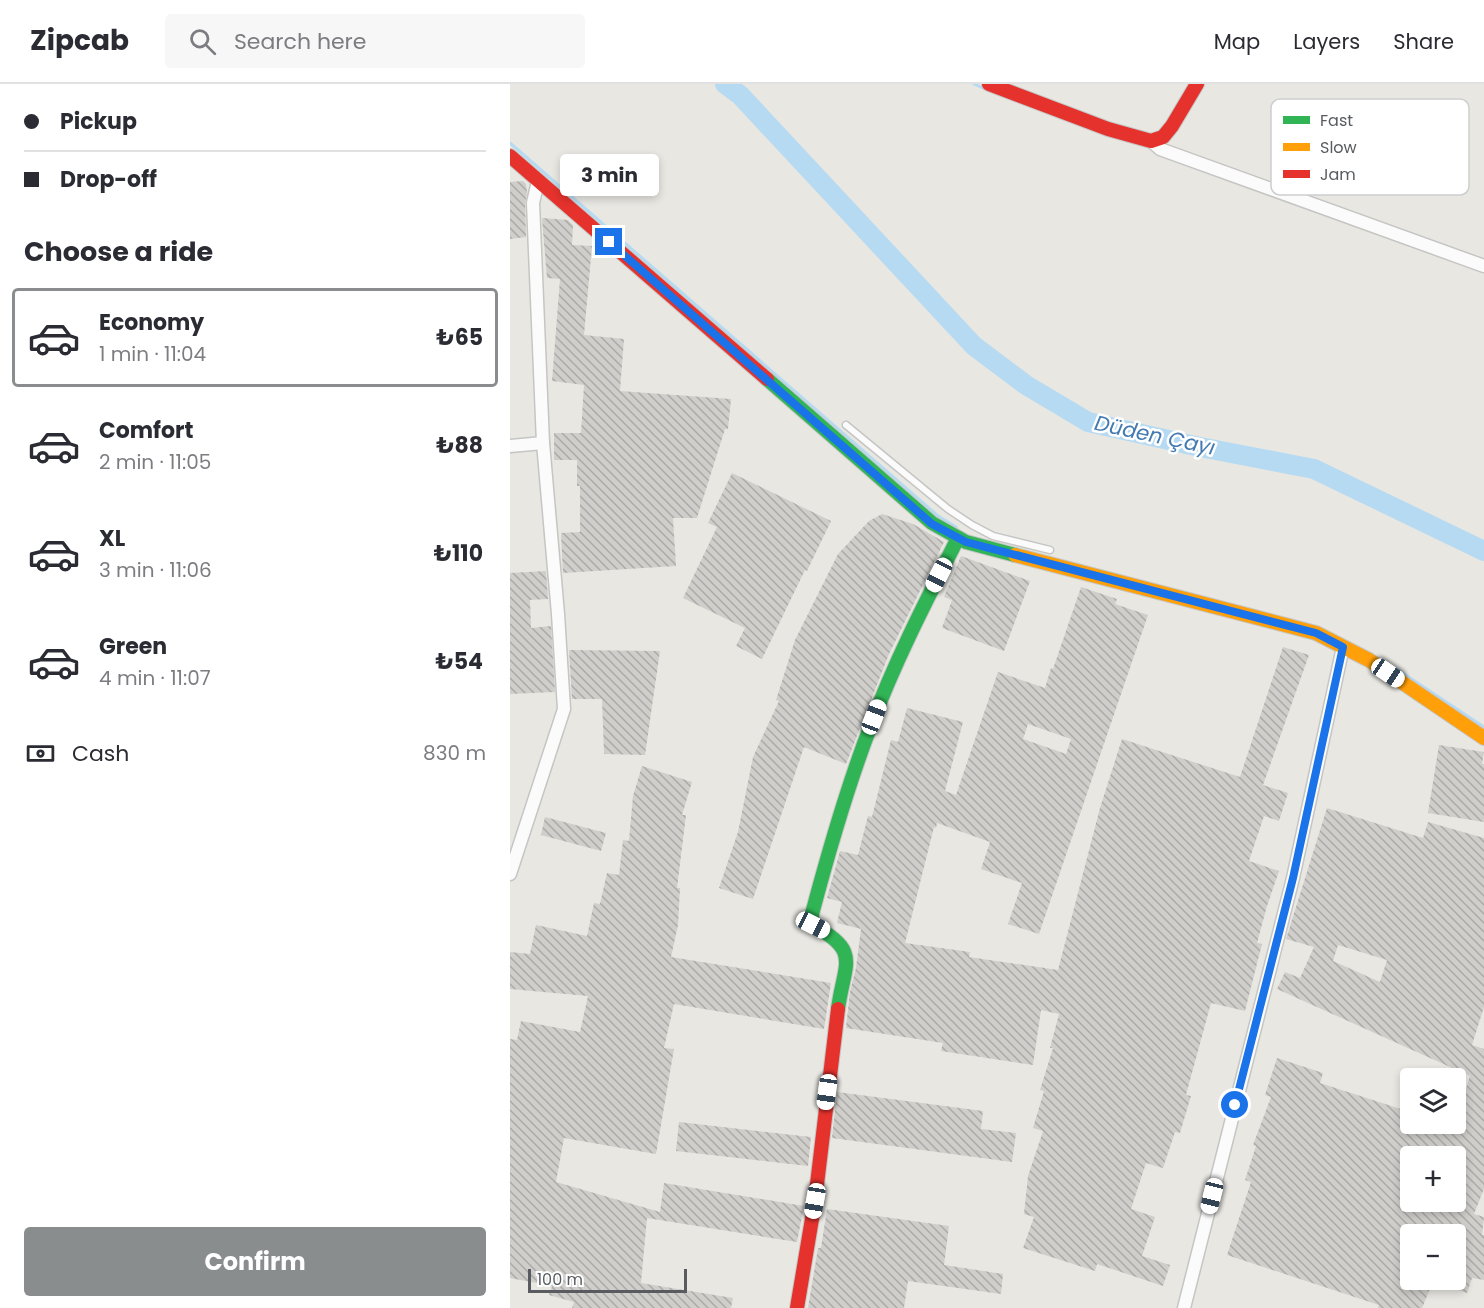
<!DOCTYPE html>
<meta charset="utf-8">
<style>
:root{--surface:#fff;--page:#f7f7f7;--text:#2b2b33;--muted:#7c7c81;--line:#e1e1e2;--accent:#8a8d8e}
body{margin:0;font-family:Poppins,sans-serif;background:var(--page);color:var(--text);height:100vh;display:flex;flex-direction:column;font-size:22px;white-space:nowrap}
*{box-sizing:border-box;margin:0}
p{font-size:20px;color:var(--muted)}
.icon{flex:none;width:33px;height:33px;fill:none;stroke:currentColor;stroke-width:2;stroke-linecap:round;stroke-linejoin:round}
.map{position:relative;flex:1;overflow:hidden}
.side{display:flex;flex-direction:column;background:var(--surface);width:510px}
.side>*{flex:none}
.top-card{display:grid;align-content:center;height:132px;padding:0 24px;background:var(--surface)}
.tools{position:absolute;left:890px;top:984px;display:grid;gap:12px}
.tools a{display:grid;place-items:center;width:66px;height:66px;border-radius:6px;background:var(--surface);box-shadow:0 3px 9px #0003;font-size:30px}
.scale{position:absolute;left:18px;bottom:15px;width:159px;box-sizing:border-box;padding-left:6px;border:3px solid #585c60;border-top:0;font-size:16px;line-height:21px;white-space:nowrap;color:#585c60;-webkit-text-stroke:4px #fff;paint-order:stroke}
.end{position:absolute;width:27px;height:27px;margin:-14px;border:8px solid #1a73e8;background:#fff;box-shadow:0 0 0 3px #fff}
.from{border-radius:50%}
.bubble{position:absolute;height:42px;border-radius:6px;background:var(--surface);box-shadow:0 3px 9px #0003;font-size:20px;font-weight:700;line-height:42px;text-align:center}
.car{position:absolute;width:18px;height:36px;margin:-18px -9px;border-radius:8px;box-shadow:0 0 4px 2px #0007;background:linear-gradient(#fff 24%,#345 0 40%,#fff 0 76%,#345 0 86%,#fff 0)}
.top-card b{display:flex;align-items:center;gap:21px;height:57px;font-size:22px}
.top-card b+b{border-top:2px solid var(--line)}
.top-card i{width:15px;height:15px;background:var(--text)}
ul{padding:0;list-style:none}
li{display:flex;align-items:center;gap:18px;height:99px;margin:0 12px 9px;padding:0 12px;border:3px solid transparent;border-radius:6px}
li div{flex:1}
li b{display:block;font-size:22px}
li em{font-style:normal;font-weight:700}
li.current{border-color:var(--accent)}
li>.icon{width:54px;height:54px;stroke-width:1.5}
h2{padding:0 24px;font-size:27px;line-height:72px}
.pay{display:flex;align-items:center;gap:15px;height:66px;padding:0 24px;font-size:22px}
.pay p{margin-inline-start:auto}
.button{display:flex;gap:12px;margin-top:auto;padding:12px 24px}
.button a{flex:1;height:69px;border-radius:6px;background:var(--accent);color:#fff;font-size:24px;font-weight:700;line-height:69px;text-align:center}
header{display:flex;align-items:center;gap:36px;box-sizing:border-box;height:84px;padding:0 30px;background:var(--surface);border-bottom:2px solid var(--line)}
header strong{font-size:28px}
nav{display:flex;gap:33px;margin-inline-start:auto;font-size:21px}
.search{width:420px;height:54px;background:var(--page);display:flex;align-items:center;gap:15px;box-sizing:border-box;padding:0 21px;border-radius:6px;color:var(--muted);font-size:22px}
main{display:flex;flex:1;min-height:0}
.map>svg:first-child{display:block}
.lines{fill:none;stroke-linecap:round;stroke-linejoin:round}
.stream{stroke:#b6daf2;stroke-width:3}
.river{stroke:#b6daf2;stroke-width:20}
.building{fill:url(#building-back-hatch);fill-rule:evenodd}
.lane-casing{stroke:#c5c5c4;stroke-width:9}
.street-casing{stroke:#c5c5c4;stroke-width:15}
.fast-casing{stroke:#c5c6c5;stroke-width:16}
.slow-casing{stroke:#c5c6c5;stroke-width:16}
.jam-casing{stroke:#c5c6c5;stroke-width:16}
.lane{stroke:#fcfbfb;stroke-width:6}
.street{stroke:#fcfbfb;stroke-width:12}
.fast{stroke:#30b455;stroke-width:14}
.slow{stroke:#ff9f0a;stroke-width:14}
.jam{stroke:#e5322d;stroke-width:14}
.route{stroke:#1a73e8;stroke-width:8}
.labels{text-anchor:middle;dominant-baseline:central;stroke-width:5;stroke-linejoin:round;paint-order:stroke}
.water-label{font-size:21px;font-style:italic;fill:#447ab1;stroke:#fff}
.key{fill:#fff;stroke:#cdcecf;stroke-width:1.5}
.key-label{font-size:16px;fill:#585c60}
</style>
<header>
<strong>Zipcab</strong>
<div class="search"><svg class="icon" aria-label="search" viewBox="0 0 24 24"><circle cx="10" cy="10" r="6"/><path d="M15 15l6 6"/></svg>Search here</div>
<nav><a>Map</a><a>Layers</a><a>Share</a></nav>
</header>
<main>
<section class="side">
<div class="top-card">
<b><i class="from"></i>Pickup</b>
<b><i></i>Drop-off</b>
</div>
<h2>Choose a ride</h2>
<ul>
<li class="current"><svg class="icon" aria-label="car" viewBox="0 0 24 24"><path d="M5 17H2v-5l4-1 3-4h7l3 4 3 1v5h-3M9 17h6M6 11h13"/><circle cx="7" cy="17" r="2"/><circle cx="17" cy="17" r="2"/></svg><div><b>Economy</b><p>1 min · 11:04</p></div><em>₺65</em></li>
<li><svg class="icon" aria-label="car" viewBox="0 0 24 24"><path d="M5 17H2v-5l4-1 3-4h7l3 4 3 1v5h-3M9 17h6M6 11h13"/><circle cx="7" cy="17" r="2"/><circle cx="17" cy="17" r="2"/></svg><div><b>Comfort</b><p>2 min · 11:05</p></div><em>₺88</em></li>
<li><svg class="icon" aria-label="car" viewBox="0 0 24 24"><path d="M5 17H2v-5l4-1 3-4h7l3 4 3 1v5h-3M9 17h6M6 11h13"/><circle cx="7" cy="17" r="2"/><circle cx="17" cy="17" r="2"/></svg><div><b>XL</b><p>3 min · 11:06</p></div><em>₺110</em></li>
<li><svg class="icon" aria-label="car" viewBox="0 0 24 24"><path d="M5 17H2v-5l4-1 3-4h7l3 4 3 1v5h-3M9 17h6M6 11h13"/><circle cx="7" cy="17" r="2"/><circle cx="17" cy="17" r="2"/></svg><div><b>Green</b><p>4 min · 11:07</p></div><em>₺54</em></li>
</ul>
<div class="pay"><svg class="icon" aria-label="cash" viewBox="0 0 24 24"><path d="M3 7h18v10H3z"/><circle cx="12" cy="12" r="2"/></svg>Cash<p>830 m</p></div>
<div class="button"><a>Confirm</a></div>
</section>
<div class="map">
<svg width="974" height="1224" viewBox="0 0 974 1224">
<defs>
<pattern id="building-back-hatch" width="6" height="6" patternUnits="userSpaceOnUse" patternTransform="scale(1.5)"><rect width="6" height="6" fill="#cfcecb"/><path d="M-1 5l2 2M0 0l6 6M5-1l2 2" fill="none" stroke="#abaaa8"/></pattern>
</defs>
<rect width="100%" height="100%" fill="#e8e7e2"/>
<g class="lines">
<g class="stream">
<path d="M464 0 473 4"/>
<path d="M0 59 428 432 446 443"/>
<path d="M885 584 974 643"/>
</g>
<path class="river" d="M215 0 230 11 464 262 516 301 578 338 690 363 804 385 974 467"/>
</g>
<g class="building">
<path d="M13 97 16 100 17 109 15 119 16 153 0 155V98Z"/>
<path d="M32 134 58 136 63 141 62 161 82 162 74 251 114 255 110 307 221 315 218 345H215L187 434H163L166 482 53 489 51 449 70 448V402H67V376H44V349H71L74 301 42 297 50 195 37 194Z"/>
<path d="M222 389 321 437 297 487 295 486 252 575 226 562 235 544 173 514 207 443 198 439Z"/>
<path d="M372 430 403 440 434 458 379 570 336 680 294 663 243 815 209 804 228 748 243 673 269 617 266 616 285 556 328 470 359 437Z"/>
<path d="M451 472 520 497 494 567 432 544 442 516 434 513Z"/>
<path d="M36 487 38 515 20 516 21 544 41 542 45 608 0 610V489Z"/>
<path d="M571 503 607 515 605 520 638 531 529 850 498 840 512 799 471 785 480 758 427 739 426 744 424 743 395 859 460 868 459 873 548 886 590 724 612 655 730 693 773 563 799 571 753 701 778 709 769 737 754 732 739 777 769 787 757 822 747 859 752 860 735 927 701 919 676 1011 681 1012 670 1049 665 1048 653 1084 636 1079 621 1125 645 1133 632 1172 660 1181 653 1202 587 1180 585 1187 513 1164 524 1133 514 1130 518 1092 533 1047 523 1044 534 1007 530 1006 543 964H540L549 930 531 926 523 981 431 967 433 959 336 944 340 908 346 884 351 845 327 839 332 818 317 814 330 767 348 771 358 732 362 733 381 656 388 658 397 624 453 638 435 707 446 711 488 588 535 604 541 584 543 585ZM518 640 561 655 556 670 513 655Z"/>
<path d="M59 566 150 567 135 671 94 670 92 615H62Z"/>
<path d="M929 661 974 668 972 680H974V738L918 729Z"/>
<path d="M132 682 182 698 172 731H176L167 804H170L168 841 161 873 321 899 314 945 164 920 154 964 164 965 146 1070 54 1054 46 1098 150 1128 154 1099 294 1122 287 1158 137 1134 131 1199 223 1214 221 1224H62L64 1218 39 1211 42 1202 0 1194V955L7 956 11 937 70 948 78 912 0 905V868L20 870 26 841 77 852 84 819 90 820 97 789 109 791 113 756 119 757 123 712Z"/>
<path d="M817 724 913 754 918 738 974 754V923L962 961 974 965V1105L964 1130 974 1133 972 1151H974V1196L962 1194 957 1209 923 1198 912 1224H868L869 1221 717 1171 741 1098 735 1096 746 1062 743 1061 761 1013 755 1011 767 974 813 989 810 999 900 1028V1040H945L960 992 767 905 775 888 790 894 804 863 776 855ZM828 861 877 876 870 898 823 877ZM900 1072H945V1124L925 1118H900ZM900 1150H945V1196H900Z"/>
<path d="M35 733 96 749 91 767 31 751Z"/>
<path d="M327 1008 473 1027 471 1045 506 1049 502 1078 322 1054Z"/>
<path d="M169 1038 301 1053 298 1082 166 1067Z"/>
<path d="M317 1125 439 1142 434 1181 493 1190 491 1210 398 1197 394 1224H298L308 1164H311Z"/>
</g>
<g class="lines">
<defs>
<path id="lane" d="M336 341 438 425 462 441 483 452 540 466"/>
<g id="street">
<path d="M641 57 650 65 974 182"/>
<path d="M0 362 33 359"/>
<path d="M0 790 54 625 48 530 33 359 23 119 28 97"/>
<path d="M674 1224 783 794 833 563"/>
</g>
<g id="fast">
<path d="M257 295 422 439 456 458 505 471"/>
<path d="M328 925C334 879 352 867 302 841V830C319 766 337 703 361 641 385 577 417 515 448 454"/>
</g>
<path id="slow" d="M505 471 806 549 859 576 974 654"/>
<g id="jam">
<path d="M479 0 598 45 641 57 653 53 662 42 687 0"/>
<path d="M0 72 257 295"/>
<path d="M287 1224 305 1117 328 925"/>
</g>
</defs>
<use href="#lane" class="lane-casing"/>
<use href="#street" class="street-casing"/>
<use href="#fast" class="fast-casing"/>
<use href="#slow" class="slow-casing"/>
<use href="#jam" class="jam-casing"/>
<use href="#lane" class="lane"/>
<use href="#street" class="street"/>
<use href="#fast" class="fast"/>
<use href="#slow" class="slow"/>
<use href="#jam" class="jam"/>
</g>
<g class="lines">
<path class="route" d="M99 158 422 440 456 458 806 549 833 563 783 794 725 1021"/>
</g>
<g class="labels">
<g class="water-label">
<text transform="translate(645 351) rotate(12)">Düden Çayı</text>
</g>
</g>
<rect x="761" y="15" width="198" height="96" rx="9" class="key"/>
<rect x="773" y="32" width="27" height="8" fill="#30b455"/>
<rect x="773" y="59" width="27" height="8" fill="#ff9f0a"/>
<rect x="773" y="86" width="27" height="8" fill="#e5322d"/>
<g class="key-label">
<text x="810" y="42">Fast</text>
<text x="810" y="69">Slow</text>
<text x="810" y="96">Jam</text>
</g>
</svg>
<div class="tools">
<a><svg class="icon" aria-label="layers" viewBox="0 0 24 24"><path d="M12 4l9 5-9 5-9-5zM3 14l9 5 9-5"/></svg></a>
<a>+</a>
<a>−</a>
</div>
<div class="scale">100 m</div>
<i class="end from" style="left:725px;top:1021px"></i>
<i class="end" style="left:99px;top:158px"></i>
<div class="bubble" style="left:50px;top:70px;width:99px">3 min</div>
<i class="car" style="left:429px;top:491px;rotate:207deg"></i>
<i class="car" style="left:878px;top:589px;rotate:124deg"></i>
<i class="car" style="left:364px;top:633px;rotate:21deg"></i>
<i class="car" style="left:303px;top:841px;rotate:117deg"></i>
<i class="car" style="left:317px;top:1008px;rotate:188deg"></i>
<i class="car" style="left:702px;top:1112px;rotate:194deg"></i>
<i class="car" style="left:305px;top:1117px;rotate:190deg"></i>
</div>
</main>
